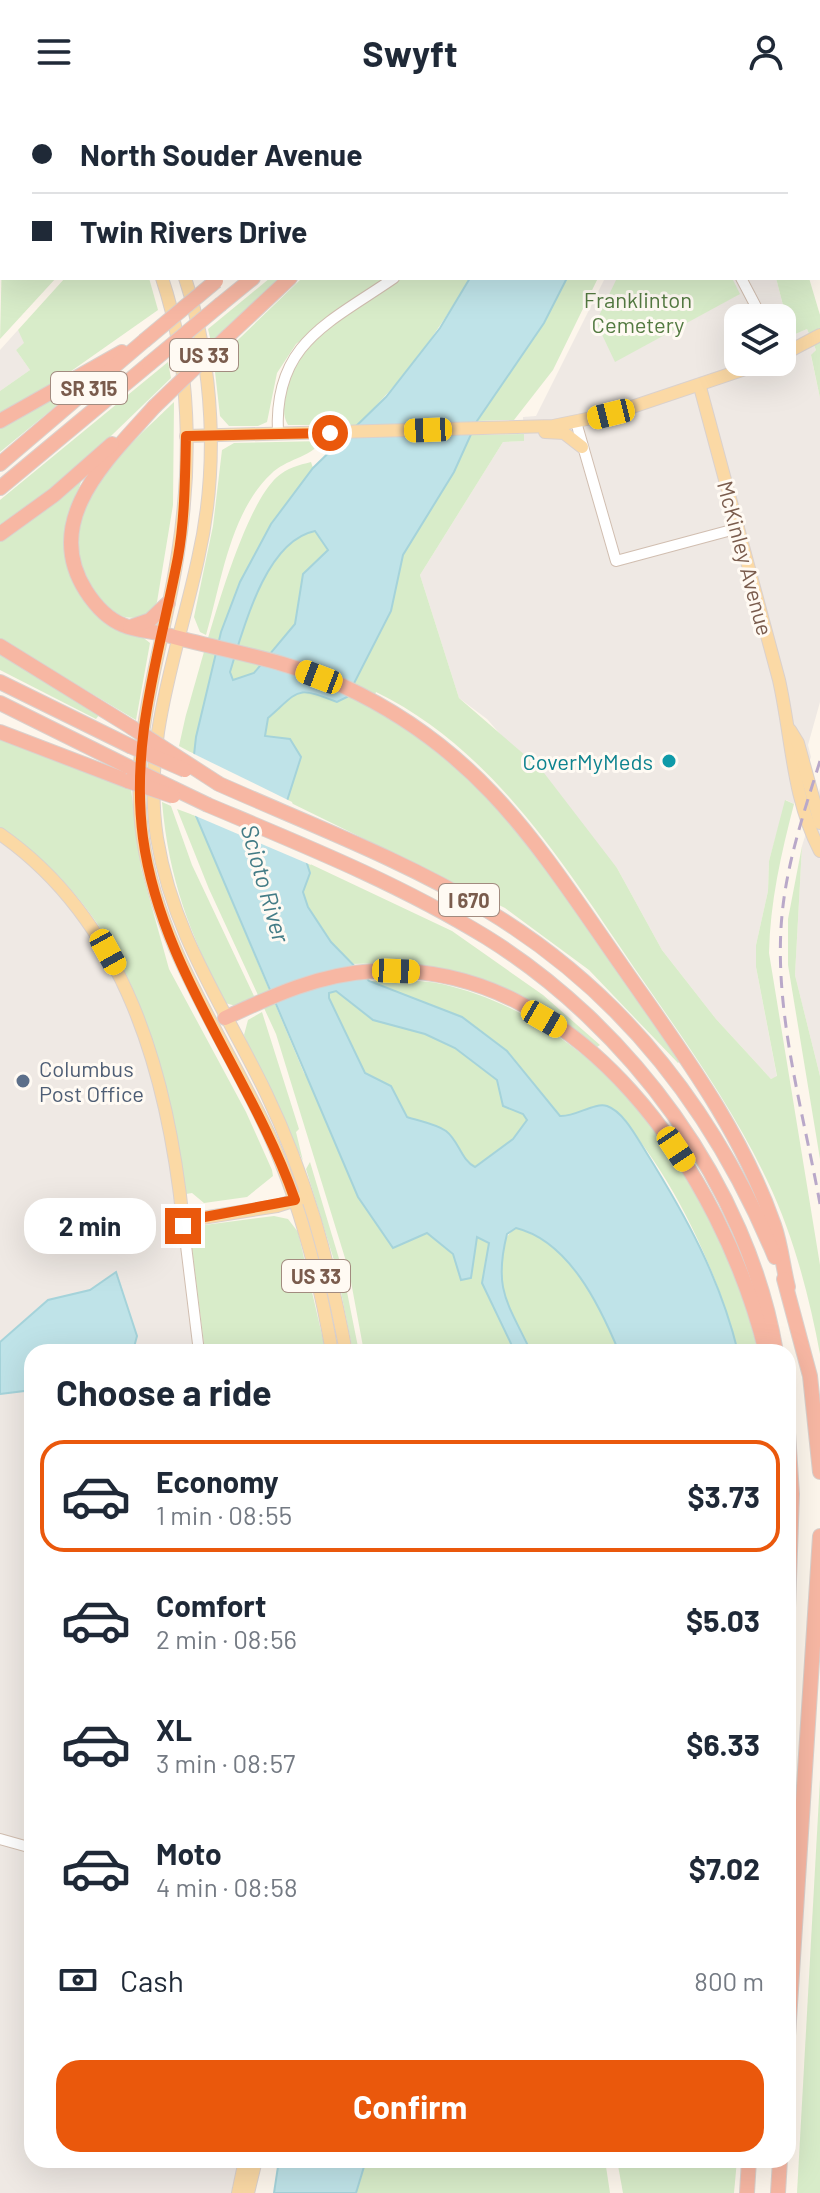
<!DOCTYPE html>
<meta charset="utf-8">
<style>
:root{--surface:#fff;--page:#f6f6f7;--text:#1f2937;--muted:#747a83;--line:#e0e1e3;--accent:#ea580c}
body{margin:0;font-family:Barlow,sans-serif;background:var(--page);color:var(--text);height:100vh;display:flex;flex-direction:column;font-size:30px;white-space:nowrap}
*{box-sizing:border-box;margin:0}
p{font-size:26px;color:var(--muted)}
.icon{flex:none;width:44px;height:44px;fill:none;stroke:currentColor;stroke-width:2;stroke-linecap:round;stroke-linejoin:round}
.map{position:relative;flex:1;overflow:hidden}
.side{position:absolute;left:24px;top:1240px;width:772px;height:824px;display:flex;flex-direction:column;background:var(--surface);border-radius:24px;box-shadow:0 8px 32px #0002}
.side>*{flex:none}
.banner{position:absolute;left:0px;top:0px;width:820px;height:176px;box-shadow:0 8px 32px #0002;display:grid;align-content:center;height:176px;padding:0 32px;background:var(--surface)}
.controls{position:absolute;left:724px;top:200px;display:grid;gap:16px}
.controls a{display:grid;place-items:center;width:72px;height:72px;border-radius:16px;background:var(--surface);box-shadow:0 8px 32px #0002;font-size:40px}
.end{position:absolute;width:36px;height:36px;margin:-18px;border:10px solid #ea580c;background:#fff;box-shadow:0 0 0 4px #fff}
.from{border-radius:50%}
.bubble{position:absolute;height:56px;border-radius:24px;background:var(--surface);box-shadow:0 8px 32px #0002;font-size:26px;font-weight:700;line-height:56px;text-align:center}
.car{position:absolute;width:24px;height:48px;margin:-24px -12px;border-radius:10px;box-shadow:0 0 6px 2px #0007;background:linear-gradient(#f5c518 24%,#345 0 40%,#f5c518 0 76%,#345 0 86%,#f5c518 0)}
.banner b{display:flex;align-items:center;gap:28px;height:76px;font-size:30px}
.banner b+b{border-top:2px solid var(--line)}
.banner i{width:20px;height:20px;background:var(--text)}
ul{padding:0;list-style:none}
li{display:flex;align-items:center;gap:24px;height:112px;margin:0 16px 12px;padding:0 16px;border:4px solid transparent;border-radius:24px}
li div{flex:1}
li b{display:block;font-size:30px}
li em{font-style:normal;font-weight:700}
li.on{border-color:var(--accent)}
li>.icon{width:72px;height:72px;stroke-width:1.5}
h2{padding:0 32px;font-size:36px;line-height:96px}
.pay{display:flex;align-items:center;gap:20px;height:88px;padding:0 32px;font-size:30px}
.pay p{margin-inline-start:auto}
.cta{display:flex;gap:16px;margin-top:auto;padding:16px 32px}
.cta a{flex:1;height:92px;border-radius:24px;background:var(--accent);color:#fff;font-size:32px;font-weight:700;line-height:92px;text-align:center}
header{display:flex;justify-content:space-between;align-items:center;height:104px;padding:0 32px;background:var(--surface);font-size:36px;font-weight:700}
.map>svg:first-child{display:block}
.industrial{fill:#efe9e4;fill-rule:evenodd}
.green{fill:#d8ecc9}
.water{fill:#bfe3e8;stroke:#a5d3da;stroke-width:2;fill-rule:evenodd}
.pier{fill:#fdf6ec}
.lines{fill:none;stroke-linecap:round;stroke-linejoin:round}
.minor-casing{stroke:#d1beb0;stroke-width:12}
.major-casing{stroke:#dad1cd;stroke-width:14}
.highway-casing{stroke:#dad1cd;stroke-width:16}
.minor{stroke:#fff;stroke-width:10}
.major{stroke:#fbd9a5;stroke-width:12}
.highway{stroke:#f7b7a3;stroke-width:14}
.rail{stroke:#b9a8c9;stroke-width:3;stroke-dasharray:12 8;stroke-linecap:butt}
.highway-bridge-casing{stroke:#dad1cd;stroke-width:16;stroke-linecap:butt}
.highway-bridge{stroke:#f7b7a3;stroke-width:14}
.route{stroke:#ea580c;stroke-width:10}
.culture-dot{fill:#0f9aa8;stroke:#fffaf3;stroke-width:3}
.service-dot{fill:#5c6f8a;stroke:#fffaf3;stroke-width:3}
.labels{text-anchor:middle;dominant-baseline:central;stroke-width:6;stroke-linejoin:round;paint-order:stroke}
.shield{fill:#fffaf3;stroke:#a28b7f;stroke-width:2}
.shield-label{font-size:20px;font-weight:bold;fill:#7a5c4d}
.park-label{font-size:22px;fill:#537a41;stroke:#fffaf3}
.street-label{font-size:22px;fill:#7a5c4d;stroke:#fffaf3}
.culture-label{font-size:22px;fill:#0d838f;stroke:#fffaf3;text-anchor:end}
.service-label{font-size:22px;fill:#4e5e75;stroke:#fffaf3;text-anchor:start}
.water-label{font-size:24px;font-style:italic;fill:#437c86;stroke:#fffaf3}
</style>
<header><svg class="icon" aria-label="menu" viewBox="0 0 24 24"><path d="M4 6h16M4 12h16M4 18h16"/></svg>Swyft<svg class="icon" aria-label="person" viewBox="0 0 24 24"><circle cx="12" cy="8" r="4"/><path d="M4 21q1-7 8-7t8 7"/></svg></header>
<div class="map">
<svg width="820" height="2089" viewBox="0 0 820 2089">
<rect width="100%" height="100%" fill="#fdf6ec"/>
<g class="industrial">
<path d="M605 174H776L791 232 807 225 816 246 811 252 820 294V598L808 641 811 653 794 700 786 696 769 757 768 787 756 841V863L777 973 771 975 716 915 662 846 617 764 487 615 459 594 420 471 503 338 524 337 523 313 536 312ZM738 214H782V258H738Z"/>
<path d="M18 226 25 239 16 246 30 266 0 287V246Z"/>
<path d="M820 684V972L795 871 802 742Z"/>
<path d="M0 723 37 751 83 801 121 858 144 911 170 997 205 1248H132L137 1232 116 1168 90 1186 48 1196 0 1238Z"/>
<path d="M32 1286V2056H239L231 2089H0V1290Z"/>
</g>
<g class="green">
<path d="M2 151V174H56L0 235Z"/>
<path d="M65 174H149L158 206 57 277 0 310V287L30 266 16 246 24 239 18 226Z"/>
<path d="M270 174H280L211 238 208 225Z"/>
<path d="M302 174H384L296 240 277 269 267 318 258 322H229L220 312 214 259Z"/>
<path d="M402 174H470C438 228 402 278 357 321H288C282 311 284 301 286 290 295 234 360 205 402 174Z"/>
<path d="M567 174H598L553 266 514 316 477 317 544 219Z"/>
<path d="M617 174H732L740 190 615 258 596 218Z"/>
<path d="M776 174H809L820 211V294L811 251 816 246 807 225 791 232Z"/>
<path d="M168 258 171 274 83 359 0 425V396Z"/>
<path d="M85 274 88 276 0 348V323Z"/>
<path d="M174 298 173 401 157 498 150 511C124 518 115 512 98 492 35 418 125 346 174 298Z"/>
<path d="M524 330V337L503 338 420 471 459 594 541 665 617 764 662 846 716 915 771 975 777 972 756 863V841L768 787 769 757 785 696 794 700C781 750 770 798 769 849L820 1161V1250C809 1191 793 1130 767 1076 733 1004 687 940 642 875 568 768 497 647 376 588L370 604C511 680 592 829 681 956L678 959 589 866 505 804 287 697 295 664 265 632 268 614C301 585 295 582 337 598L347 593 391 507 403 451 454 368 470 331Z"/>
<path d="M323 337C309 354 286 355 271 370 230 408 221 480 206 531L200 528 194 513 213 422 222 346 234 339Z"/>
<path d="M311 358 313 364 271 420 240 478 221 528 194 650 179 642 185 615C202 559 238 409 277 373 287 364 299 361 311 358Z"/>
<path d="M83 372 69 413 77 481 150 539 136 616 0 535V437L48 404Z"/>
<path d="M315 427 329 445 303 470 295 520 254 569 233 576 230 568C243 526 265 438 315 427Z"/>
<path d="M0 548 99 611 96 615 0 566Z"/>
<path d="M0 635 131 685 141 764 169 865 246 1008 272 1066 273 1072 247 1093 204 1099 192 1089 186 1090C161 944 132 813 0 723Z"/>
<path d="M162 698 171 702 192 761 254 892 236 902 225 899C190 829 169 777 162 698Z"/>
<path d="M177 705 196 712 304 969 427 1129 454 1150 471 1174 477 1133 490 1140 482 1179 515 1248H364L349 1167 276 930 209 785Z"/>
<path d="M802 742 795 871 820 972V1055L788 861V815Z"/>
<path d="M306 758 452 827 543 891 600 941 597 943C519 885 449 855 350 860 335 843 304 814 304 789 303 776 310 771 306 758Z"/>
<path d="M369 877C393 877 418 875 442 880 610 919 720 1088 758 1248H738C719 1168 669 1062 611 1003L573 1013 560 1012 507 947 462 913Z"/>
<path d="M336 887 373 916 425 930 455 944 497 976 503 1002 523 1010 527 1016 513 1035 475 1063C461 1056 459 1037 446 1027 436 1020 419 1017 407 1013L391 982 365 970 329 894V888Z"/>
<path d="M262 908 299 1025 296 1028 303 1057 244 931 248 916Z"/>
<path d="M310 1058 343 1168 359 1248H353L336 1163 306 1065Z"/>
<path d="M274 1112 288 1115 298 1128 326 1248H205L190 1130 197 1122Z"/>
<path d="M516 1124C569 1137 600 1201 619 1248H531C516 1215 476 1153 516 1124Z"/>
<path d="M820 1675V2089H797Z"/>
<path d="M366 2056H605L610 2089H356Z"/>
<path d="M617 2056H737L734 2089H623Z"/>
</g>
<g class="water">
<path d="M470 174H567L544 219 477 317 454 368 403 451 391 507 347 593 337 598C295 582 301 585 268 614L265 632 290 635 301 653 287 697 310 769 303 788 308 803 331 838 369 877 462 913 507 947 560 1012C576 1013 594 998 607 1002 624 1008 637 1034 646 1048 686 1112 720 1174 738 1248H619C600 1202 569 1137 516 1124L507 1130C493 1186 508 1199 531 1248H515L482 1179 489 1139 477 1133 471 1174 461 1176 453 1150 427 1129 393 1144 358 1093 196 712 191 678 196 633 221 528 240 478 271 420 313 364 386 293 440 224ZM315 427 328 446 303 470 295 520 254 569 233 576 230 568C243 526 265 437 315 427ZM336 887 373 916 425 930 455 944 497 976 503 1002 523 1010 527 1016 513 1035 475 1063C461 1056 459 1037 446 1027 436 1020 419 1017 407 1013L391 982 365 969 329 894V889Z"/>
<path d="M116 1168 137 1232 133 1247 32 1248V1286L0 1290V1238L48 1196 90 1186Z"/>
<path d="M279 2056H366L356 2089H274Z"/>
</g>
<path class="pier" d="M190 648 292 698 311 761 191 710 187 679Z"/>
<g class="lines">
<defs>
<g id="minor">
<path d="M741 174 762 214"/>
<path d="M576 318 616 457 739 424"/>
<path d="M278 330C273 239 329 219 394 174"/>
<path d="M183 1117 199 1248"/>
<path d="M0 1735 32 1744"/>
</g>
<g id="major">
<path d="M96 0 97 2"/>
<path d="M115 0 116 2"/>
<path d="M162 174C191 261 192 360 178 449 163 549 128 632 143 735 159 844 223 931 268 1028 300 1098 319 1173 332 1248"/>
<path d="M185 174C214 263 219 364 198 455 178 548 142 637 157 734 173 832 224 902 266 989 306 1072 329 1157 346 1248"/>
<path d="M782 251 820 231"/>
<path d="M700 283 779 576C792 634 792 693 820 747"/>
<path d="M545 328 564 329 582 343"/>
<path d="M186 332 553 322 611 310 766 258"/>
<path d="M790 626 798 639 820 719"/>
<path d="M0 730C126 818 168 972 183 1117L277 1102 302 1094"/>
<path d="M238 2089 245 2056"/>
<path d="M248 2089 256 2056"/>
</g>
<g id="highway">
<path d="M387 2 391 0"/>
<path d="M462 2 464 0"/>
<path d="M477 2 479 0"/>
<path d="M221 200 253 174"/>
<path d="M228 232 290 174"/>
<path d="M154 303C110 353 40 415 86 487 95 501 108 515 123 521 136 527 153 527 167 531 225 547 287 556 343 582 483 647 540 745 624 865 681 947 741 1026 774 1121 781 1141 783 1163 788 1183"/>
<path d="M0 317 122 248"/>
<path d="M0 360 144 237"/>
<path d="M0 384 149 260"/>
<path d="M0 430 54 391 112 340"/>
<path d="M130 523 150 516 168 499"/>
<path d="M0 542 131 623"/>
<path d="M0 578 130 642"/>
<path d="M0 599 129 663"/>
<path d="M0 628 128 677"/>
<path d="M219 680C309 720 404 756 488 807 624 889 715 1008 775 1153"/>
<path d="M208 701C303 741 398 779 486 833 629 922 748 1081 776 1248"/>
<path d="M225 914C274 891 320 870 374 867 580 856 723 1072 766 1248"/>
<path d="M784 1175 810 1272 820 1368"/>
<path d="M788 1329 792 1390 788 1504"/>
<path d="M788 1932 820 1432"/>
<path d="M747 2089 749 2056"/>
<path d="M778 2089 780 2056"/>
</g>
</defs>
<use href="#minor" class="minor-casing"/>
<use href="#major" class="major-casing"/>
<use href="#highway" class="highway-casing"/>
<use href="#minor" class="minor"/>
<use href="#major" class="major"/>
<use href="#highway" class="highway"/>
<g class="rail">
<path d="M772 0 773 2"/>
<path d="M818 146 820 152"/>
<path d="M818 166 820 172"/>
<path d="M820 657C804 708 787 758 782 811 773 906 803 1006 820 1100"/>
</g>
<defs>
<g id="highway-bridge">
<path d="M428 2 431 0"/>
<path d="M144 237 216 177"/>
<path d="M149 260 221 200"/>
<path d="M154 303 228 232"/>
<path d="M131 623 219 680"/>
<path d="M130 642 185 666"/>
<path d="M129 663 208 701"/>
<path d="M128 677 173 692"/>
</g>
</defs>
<use href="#highway-bridge" class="highway-bridge-casing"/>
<use href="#highway-bridge" class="highway-bridge"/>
</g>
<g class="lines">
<path class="route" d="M183 1122V1117L295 1096C252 972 161 867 143 734 130 636 160 548 178 453 185 414 185 372 186 332L330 329"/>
</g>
<circle class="culture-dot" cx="669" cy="657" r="8"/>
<circle class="service-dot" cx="23" cy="977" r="8"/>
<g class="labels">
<g class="shield">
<rect x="170" y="235" width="68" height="32" rx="6"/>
<rect x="51" y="268" width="76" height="32" rx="6"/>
<rect x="439" y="780" width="60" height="32" rx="6"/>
<rect x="282" y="1156" width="68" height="32" rx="6"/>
</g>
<g class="shield-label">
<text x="204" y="251">US 33</text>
<text x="89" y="284">SR 315</text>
<text x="469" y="796">I 670</text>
<text x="316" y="1172">US 33</text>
</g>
<g class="park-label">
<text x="638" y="195">Franklinton<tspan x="638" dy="25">Cemetery</tspan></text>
</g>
<g class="street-label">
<text transform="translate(746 454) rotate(75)">McKinley Avenue</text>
</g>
<g class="culture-label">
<text x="653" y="657">CoverMyMeds</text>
</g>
<g class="service-label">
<text x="39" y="964">Columbus<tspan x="39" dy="25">Post Office</tspan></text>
</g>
<g class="water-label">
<text transform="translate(266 779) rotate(74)">Scioto River</text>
</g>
</g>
</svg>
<div class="controls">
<a><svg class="icon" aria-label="layers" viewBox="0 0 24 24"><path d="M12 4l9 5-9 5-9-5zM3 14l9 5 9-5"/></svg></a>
</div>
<i class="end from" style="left:330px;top:329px"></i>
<i class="end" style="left:183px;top:1122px"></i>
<div class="bubble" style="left:24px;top:1094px;width:132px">2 min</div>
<i class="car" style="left:611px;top:310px;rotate:256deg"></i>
<i class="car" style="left:428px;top:326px;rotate:268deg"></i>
<i class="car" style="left:319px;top:573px;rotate:291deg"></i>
<i class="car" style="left:108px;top:848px;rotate:151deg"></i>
<i class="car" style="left:396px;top:867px;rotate:92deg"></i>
<i class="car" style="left:544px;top:915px;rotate:120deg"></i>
<i class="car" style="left:676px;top:1045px;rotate:146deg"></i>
<div class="banner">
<b><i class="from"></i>North Souder Avenue</b>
<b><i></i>Twin Rivers Drive</b>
</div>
<section class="side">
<h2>Choose a ride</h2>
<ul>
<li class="on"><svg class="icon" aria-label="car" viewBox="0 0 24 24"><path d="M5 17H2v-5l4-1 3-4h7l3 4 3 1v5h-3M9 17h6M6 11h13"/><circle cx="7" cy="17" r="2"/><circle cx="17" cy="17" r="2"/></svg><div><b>Economy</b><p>1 min · 08:55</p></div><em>$3.73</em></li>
<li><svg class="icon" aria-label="car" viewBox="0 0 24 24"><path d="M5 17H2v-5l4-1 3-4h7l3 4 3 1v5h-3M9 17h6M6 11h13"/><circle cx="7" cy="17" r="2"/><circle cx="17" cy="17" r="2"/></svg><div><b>Comfort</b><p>2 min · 08:56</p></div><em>$5.03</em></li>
<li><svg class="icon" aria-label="car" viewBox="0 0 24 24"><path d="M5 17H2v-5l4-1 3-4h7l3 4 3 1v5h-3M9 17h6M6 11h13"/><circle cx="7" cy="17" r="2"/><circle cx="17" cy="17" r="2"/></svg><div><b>XL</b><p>3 min · 08:57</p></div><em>$6.33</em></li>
<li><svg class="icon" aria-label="car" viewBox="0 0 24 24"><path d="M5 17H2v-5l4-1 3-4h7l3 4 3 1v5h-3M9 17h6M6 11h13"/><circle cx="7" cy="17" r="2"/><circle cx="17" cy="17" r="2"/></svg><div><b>Moto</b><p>4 min · 08:58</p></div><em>$7.02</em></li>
</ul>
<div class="pay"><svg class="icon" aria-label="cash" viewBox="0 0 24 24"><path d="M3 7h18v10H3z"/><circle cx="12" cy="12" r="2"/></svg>Cash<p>800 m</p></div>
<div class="cta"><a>Confirm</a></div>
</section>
</div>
